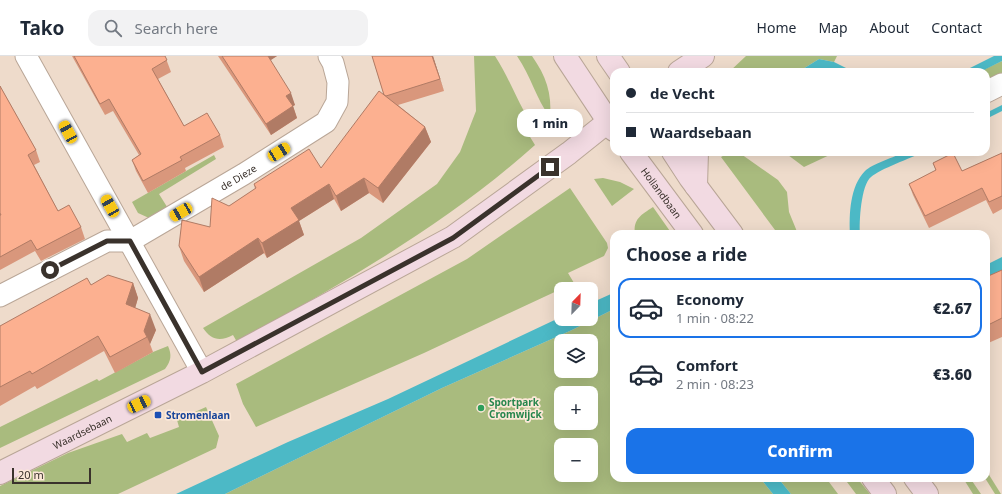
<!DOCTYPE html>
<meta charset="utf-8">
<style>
:root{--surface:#fff;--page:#f2f2f3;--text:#1f2937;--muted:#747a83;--line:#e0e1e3;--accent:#1a73e8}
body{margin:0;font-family:"Noto Sans",sans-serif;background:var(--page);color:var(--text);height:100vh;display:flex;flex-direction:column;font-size:15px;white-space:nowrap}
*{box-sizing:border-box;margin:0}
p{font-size:13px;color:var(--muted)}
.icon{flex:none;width:22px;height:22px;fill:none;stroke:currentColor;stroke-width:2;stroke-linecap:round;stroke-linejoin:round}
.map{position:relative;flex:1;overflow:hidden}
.panel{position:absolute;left:610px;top:174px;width:380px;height:252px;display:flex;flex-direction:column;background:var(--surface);border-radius:12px;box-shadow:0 4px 16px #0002}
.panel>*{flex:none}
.top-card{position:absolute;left:610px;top:12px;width:380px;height:88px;border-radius:12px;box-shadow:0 4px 16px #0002;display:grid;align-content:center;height:88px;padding:0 16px;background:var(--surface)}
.needle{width:26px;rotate:23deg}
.buttons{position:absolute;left:554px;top:226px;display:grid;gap:8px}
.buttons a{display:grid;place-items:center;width:44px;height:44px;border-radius:8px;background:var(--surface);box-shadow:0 4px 16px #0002;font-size:20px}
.scale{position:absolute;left:12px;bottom:10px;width:79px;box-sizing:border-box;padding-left:4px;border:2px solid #3a322c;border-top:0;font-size:11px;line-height:14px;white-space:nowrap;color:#3a322c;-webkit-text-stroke:3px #fce8d8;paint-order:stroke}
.end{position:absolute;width:18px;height:18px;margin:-9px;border:5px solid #3a322c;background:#fff;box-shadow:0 0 0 2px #fff}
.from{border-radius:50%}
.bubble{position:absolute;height:28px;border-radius:12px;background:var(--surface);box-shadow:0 4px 16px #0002;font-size:13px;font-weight:800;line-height:28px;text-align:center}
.car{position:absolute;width:12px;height:24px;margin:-12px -6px;border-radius:5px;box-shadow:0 0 3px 1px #0007;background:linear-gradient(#f5c518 24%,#345 0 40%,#f5c518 0 76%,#345 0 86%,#f5c518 0)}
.top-card b{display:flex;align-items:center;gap:14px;height:38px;font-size:15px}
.top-card b+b{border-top:1px solid var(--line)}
.top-card i{width:10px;height:10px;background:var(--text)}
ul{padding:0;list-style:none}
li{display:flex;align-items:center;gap:12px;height:60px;margin:0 8px 6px;padding:0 8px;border:2px solid transparent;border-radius:12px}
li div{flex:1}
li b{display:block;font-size:15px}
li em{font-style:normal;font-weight:800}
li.on{border-color:var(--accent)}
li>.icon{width:36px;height:36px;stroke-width:1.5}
h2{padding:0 16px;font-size:18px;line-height:48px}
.button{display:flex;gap:8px;margin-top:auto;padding:8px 16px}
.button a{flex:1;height:46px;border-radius:12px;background:var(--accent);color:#fff;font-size:16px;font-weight:800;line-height:46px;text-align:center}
header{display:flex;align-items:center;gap:24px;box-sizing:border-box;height:56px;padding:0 20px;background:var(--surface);border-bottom:1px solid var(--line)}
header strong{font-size:19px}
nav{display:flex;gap:22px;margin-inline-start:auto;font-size:14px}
.search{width:280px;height:36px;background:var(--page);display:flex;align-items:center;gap:10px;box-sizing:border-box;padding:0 14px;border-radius:12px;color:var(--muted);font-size:15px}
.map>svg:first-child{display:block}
.green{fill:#a9bb7e;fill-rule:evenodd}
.water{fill:#4cb9c6}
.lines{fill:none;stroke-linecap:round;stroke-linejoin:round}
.street-casing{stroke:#b9a697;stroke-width:23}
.secondary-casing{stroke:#b9a697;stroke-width:24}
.street{stroke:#fff;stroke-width:21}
.secondary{stroke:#f2dae2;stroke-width:22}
.wall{fill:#d9977c}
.shaded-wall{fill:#b07b65}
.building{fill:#fcb090;stroke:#b07b65}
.route{stroke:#3a322c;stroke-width:5}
.leisure-dot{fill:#2e9e5b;stroke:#fce8d8;stroke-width:1.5}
.transit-dot{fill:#1a4fb4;stroke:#fce8d8;stroke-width:1.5}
.labels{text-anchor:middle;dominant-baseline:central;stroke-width:3.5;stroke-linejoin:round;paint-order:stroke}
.street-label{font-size:10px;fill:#3a322c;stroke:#fce8d8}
.leisure-label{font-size:10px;font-weight:bold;fill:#27864d;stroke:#fce8d8;text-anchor:start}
.transit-label{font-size:10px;font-weight:bold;fill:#164399;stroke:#fce8d8;text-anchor:start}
</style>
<header>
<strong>Tako</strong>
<div class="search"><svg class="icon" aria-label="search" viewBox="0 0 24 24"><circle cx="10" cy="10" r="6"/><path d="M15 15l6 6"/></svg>Search here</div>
<nav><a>Home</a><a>Map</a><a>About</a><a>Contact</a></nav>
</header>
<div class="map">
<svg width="1002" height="438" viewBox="0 0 1002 438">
<rect width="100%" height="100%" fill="#eedbcb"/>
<g class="green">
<path d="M474 0H495C510 23 518 48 533 70L527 76 535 89C446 169 341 228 237 286L233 279C220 286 211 284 203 272L361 182 437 128 460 96 476 55Z"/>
<path d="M517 0H532C546 20 552 37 550 61 536 43 531 20 517 0Z"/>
<path d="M746 0H837L834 6 819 3 798 16H729Z"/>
<path d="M1002 5V18L986 26V16H979Z"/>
<path d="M730 96 741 98 778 124 787 136 789 156 798 178H778L721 101Z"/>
<path d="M784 96H836L804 111Z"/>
<path d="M214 99 216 103 159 138 169 154 149 162 138 157 132 146Z"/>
<path d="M603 122 620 126 634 133 612 150 594 123Z"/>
<path d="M570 132 607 187 608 192 604 200 568 217 574 227 424 297 256 371 243 348 236 328 467 203Z"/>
<path d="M653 151 672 178H635C633 163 641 159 653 151Z"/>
<path d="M614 253V422H760L773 438H225L442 332 572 274ZM561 285H591V315H561ZM561 337H591V367H561ZM561 389H591V419H561Z"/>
<path d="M168 290C172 299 171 305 165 313L0 392V371L97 323 99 325 153 296Z"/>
<path d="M206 351 219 380 216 392 118 438H0V430L68 397 122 378 127 386 147 377 150 382 179 371 177 364Z"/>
<path d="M986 414 1001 438H995L985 422Z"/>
<path d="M778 422H826L838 438H791Z"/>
<path d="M844 422H857L870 438H856Z"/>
<path d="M963 422H970L981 438H973Z"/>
</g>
<g class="water">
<path d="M994 0H1002V5L980 16H962Z"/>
<path d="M819 3 834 6 854 16H798Z"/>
<path d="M1002 49V55L986 63V57Z"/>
<path d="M905 96H924C911 102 880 113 871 121 861 129 859 166 860 178H850C849 158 850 130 865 115 872 108 895 101 905 96Z"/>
<path d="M1002 201V217L986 224V209Z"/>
<path d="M611 238 614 239V253L572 274 442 332 225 438H176L288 386 388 343 561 261V263H591V247Z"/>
<path d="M760 422H778L791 438H773Z"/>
</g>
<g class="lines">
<defs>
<g id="street">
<path d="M26 0 202 316"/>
<path d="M986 36 1002 28"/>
<path id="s1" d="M0 240 107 185H130L244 118 326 66 337 46 338 26 333 7 329 0"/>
</g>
<g id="secondary">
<path d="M565 0 614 74"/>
<path d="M608 0 619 16"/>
<path d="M679 16 703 0"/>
<path id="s2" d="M631 96 692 178"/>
<path d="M673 96 690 122 732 178"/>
<path d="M696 130 697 96"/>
<path id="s3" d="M0 417 202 316 453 181 569 97 614 61"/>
<path d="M873 422 885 438"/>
<path d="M915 422 927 438"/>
</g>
</defs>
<use href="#street" class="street-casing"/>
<use href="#secondary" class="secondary-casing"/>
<use href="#street" class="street"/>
<use href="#secondary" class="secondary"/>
</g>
<g class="wall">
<path d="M72 0H165L171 16 158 23 184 70 220 79 224 91 185 112 186 115 148 137 136 115 132 104 139 99 113 55 105 59Z"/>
<path d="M218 0H277L270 4 295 49 293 50 297 62 271 79Z"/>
<path d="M372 0H433L444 35 398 49 425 71 431 86 383 147 369 137 341 155 334 143 299 165 304 179 267 202 264 197 204 236 184 205 179 190 210 171 229 150 255 133 254 128 321 112 384 39Z"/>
<path d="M0 30 36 94 40 106 34 109 58 155 81 171 85 183 41 205 35 195 0 214Z"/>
<path d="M1002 97V153L993 158 986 144 929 172 913 139 909 128 936 115 933 107 962 115Z"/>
<path d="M1002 214V281L986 288V221Z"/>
<path d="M133 227 138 242 135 252 156 274 150 288 153 296 115 317 104 295 37 333 35 330 0 350V270L91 229Z"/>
</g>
<g class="shaded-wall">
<path d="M266 0H277L268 6Z"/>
<path d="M432 0H433L444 35 440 23Z"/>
<path d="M291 37 295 49 293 50 297 62 271 79 266 68 286 40Z"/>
<path d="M425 71 431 86 383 147 378 132Z"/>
<path d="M364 122 369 137 341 155 336 140Z"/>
<path d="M329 128 334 143 299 165 304 179 267 202 262 187 291 152Z"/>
<path d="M258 182 264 197 204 236 199 221Z"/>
<path d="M133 227 138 242 132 263 126 248Z"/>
<path d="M150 258 156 274 150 288 147 281 144 275Z"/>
</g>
<g class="building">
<path d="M74 0H165L167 4 152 13 184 70 207 57 220 79 180 101 182 104 143 125 132 104 141 98 109 43 100 48Z"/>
<path d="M222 0H268L291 37 286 40 293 50 266 68Z"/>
<path d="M372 0H432L440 23 386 40 384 39Z"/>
<path d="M0 30 36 94 28 99 58 155 69 149 81 171 37 194 31 184 0 201V159H1L0 157Z"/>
<path d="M379 35 425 71 378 132 364 122 336 140 329 128 291 152 299 164 262 187 258 182 199 221 179 190 182 164 210 171 212 142 229 150 256 132 254 128 309 93 321 112Z"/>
<path d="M953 97 962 115 1002 97V140L989 146 982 132 925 160 909 128 936 114 933 107Z"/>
<path d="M1002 214V262L986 270V221Z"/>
<path d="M108 219 133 227 126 248 150 258 144 275 147 281 110 301 98 280 32 318 30 315 0 331V270L87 222 91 229Z"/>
</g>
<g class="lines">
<path class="route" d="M50 214 107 185H130L202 316 453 182 550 111"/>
</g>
<circle class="leisure-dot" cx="481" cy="352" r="4"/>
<rect class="transit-dot" x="154" y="355" width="8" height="8" rx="2"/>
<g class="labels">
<g class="street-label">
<text stroke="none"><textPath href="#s1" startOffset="269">de Dieze</textPath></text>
<text stroke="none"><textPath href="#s2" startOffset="51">Hollandbaan</textPath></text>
<text stroke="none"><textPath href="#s3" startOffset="92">Waardsebaan</textPath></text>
</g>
<g class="leisure-label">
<text x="489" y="346">Sportpark<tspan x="489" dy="12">Cromwijck</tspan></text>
</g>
<g class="transit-label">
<text x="166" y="359">Stromenlaan</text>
</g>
</g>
</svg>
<div class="buttons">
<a><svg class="needle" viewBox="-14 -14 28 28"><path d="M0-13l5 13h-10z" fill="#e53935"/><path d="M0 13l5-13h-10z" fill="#747a83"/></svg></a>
<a><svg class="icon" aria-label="layers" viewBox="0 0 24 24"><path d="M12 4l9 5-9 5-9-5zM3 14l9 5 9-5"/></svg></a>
<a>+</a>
<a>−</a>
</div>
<div class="scale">20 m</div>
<i class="end from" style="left:50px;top:214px"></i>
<i class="end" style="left:550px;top:111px"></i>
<div class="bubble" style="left:517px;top:53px;width:66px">1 min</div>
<i class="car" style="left:68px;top:76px;rotate:331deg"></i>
<i class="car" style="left:279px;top:96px;rotate:58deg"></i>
<i class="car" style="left:110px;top:150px;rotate:330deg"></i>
<i class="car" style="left:181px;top:156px;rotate:240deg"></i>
<i class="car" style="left:139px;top:348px;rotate:65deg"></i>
<div class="top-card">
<b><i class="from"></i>de Vecht</b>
<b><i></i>Waardsebaan</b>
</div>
<section class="panel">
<h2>Choose a ride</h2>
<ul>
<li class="on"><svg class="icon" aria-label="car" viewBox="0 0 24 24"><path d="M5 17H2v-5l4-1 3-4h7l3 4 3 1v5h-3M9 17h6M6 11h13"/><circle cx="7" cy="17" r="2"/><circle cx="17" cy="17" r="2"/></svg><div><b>Economy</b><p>1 min · 08:22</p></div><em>€2.67</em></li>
<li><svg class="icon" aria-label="car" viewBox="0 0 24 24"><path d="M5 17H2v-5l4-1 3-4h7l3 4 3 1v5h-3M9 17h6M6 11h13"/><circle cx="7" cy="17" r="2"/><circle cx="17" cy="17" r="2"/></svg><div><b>Comfort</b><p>2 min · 08:23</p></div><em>€3.60</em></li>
</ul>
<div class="button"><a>Confirm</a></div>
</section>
</div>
